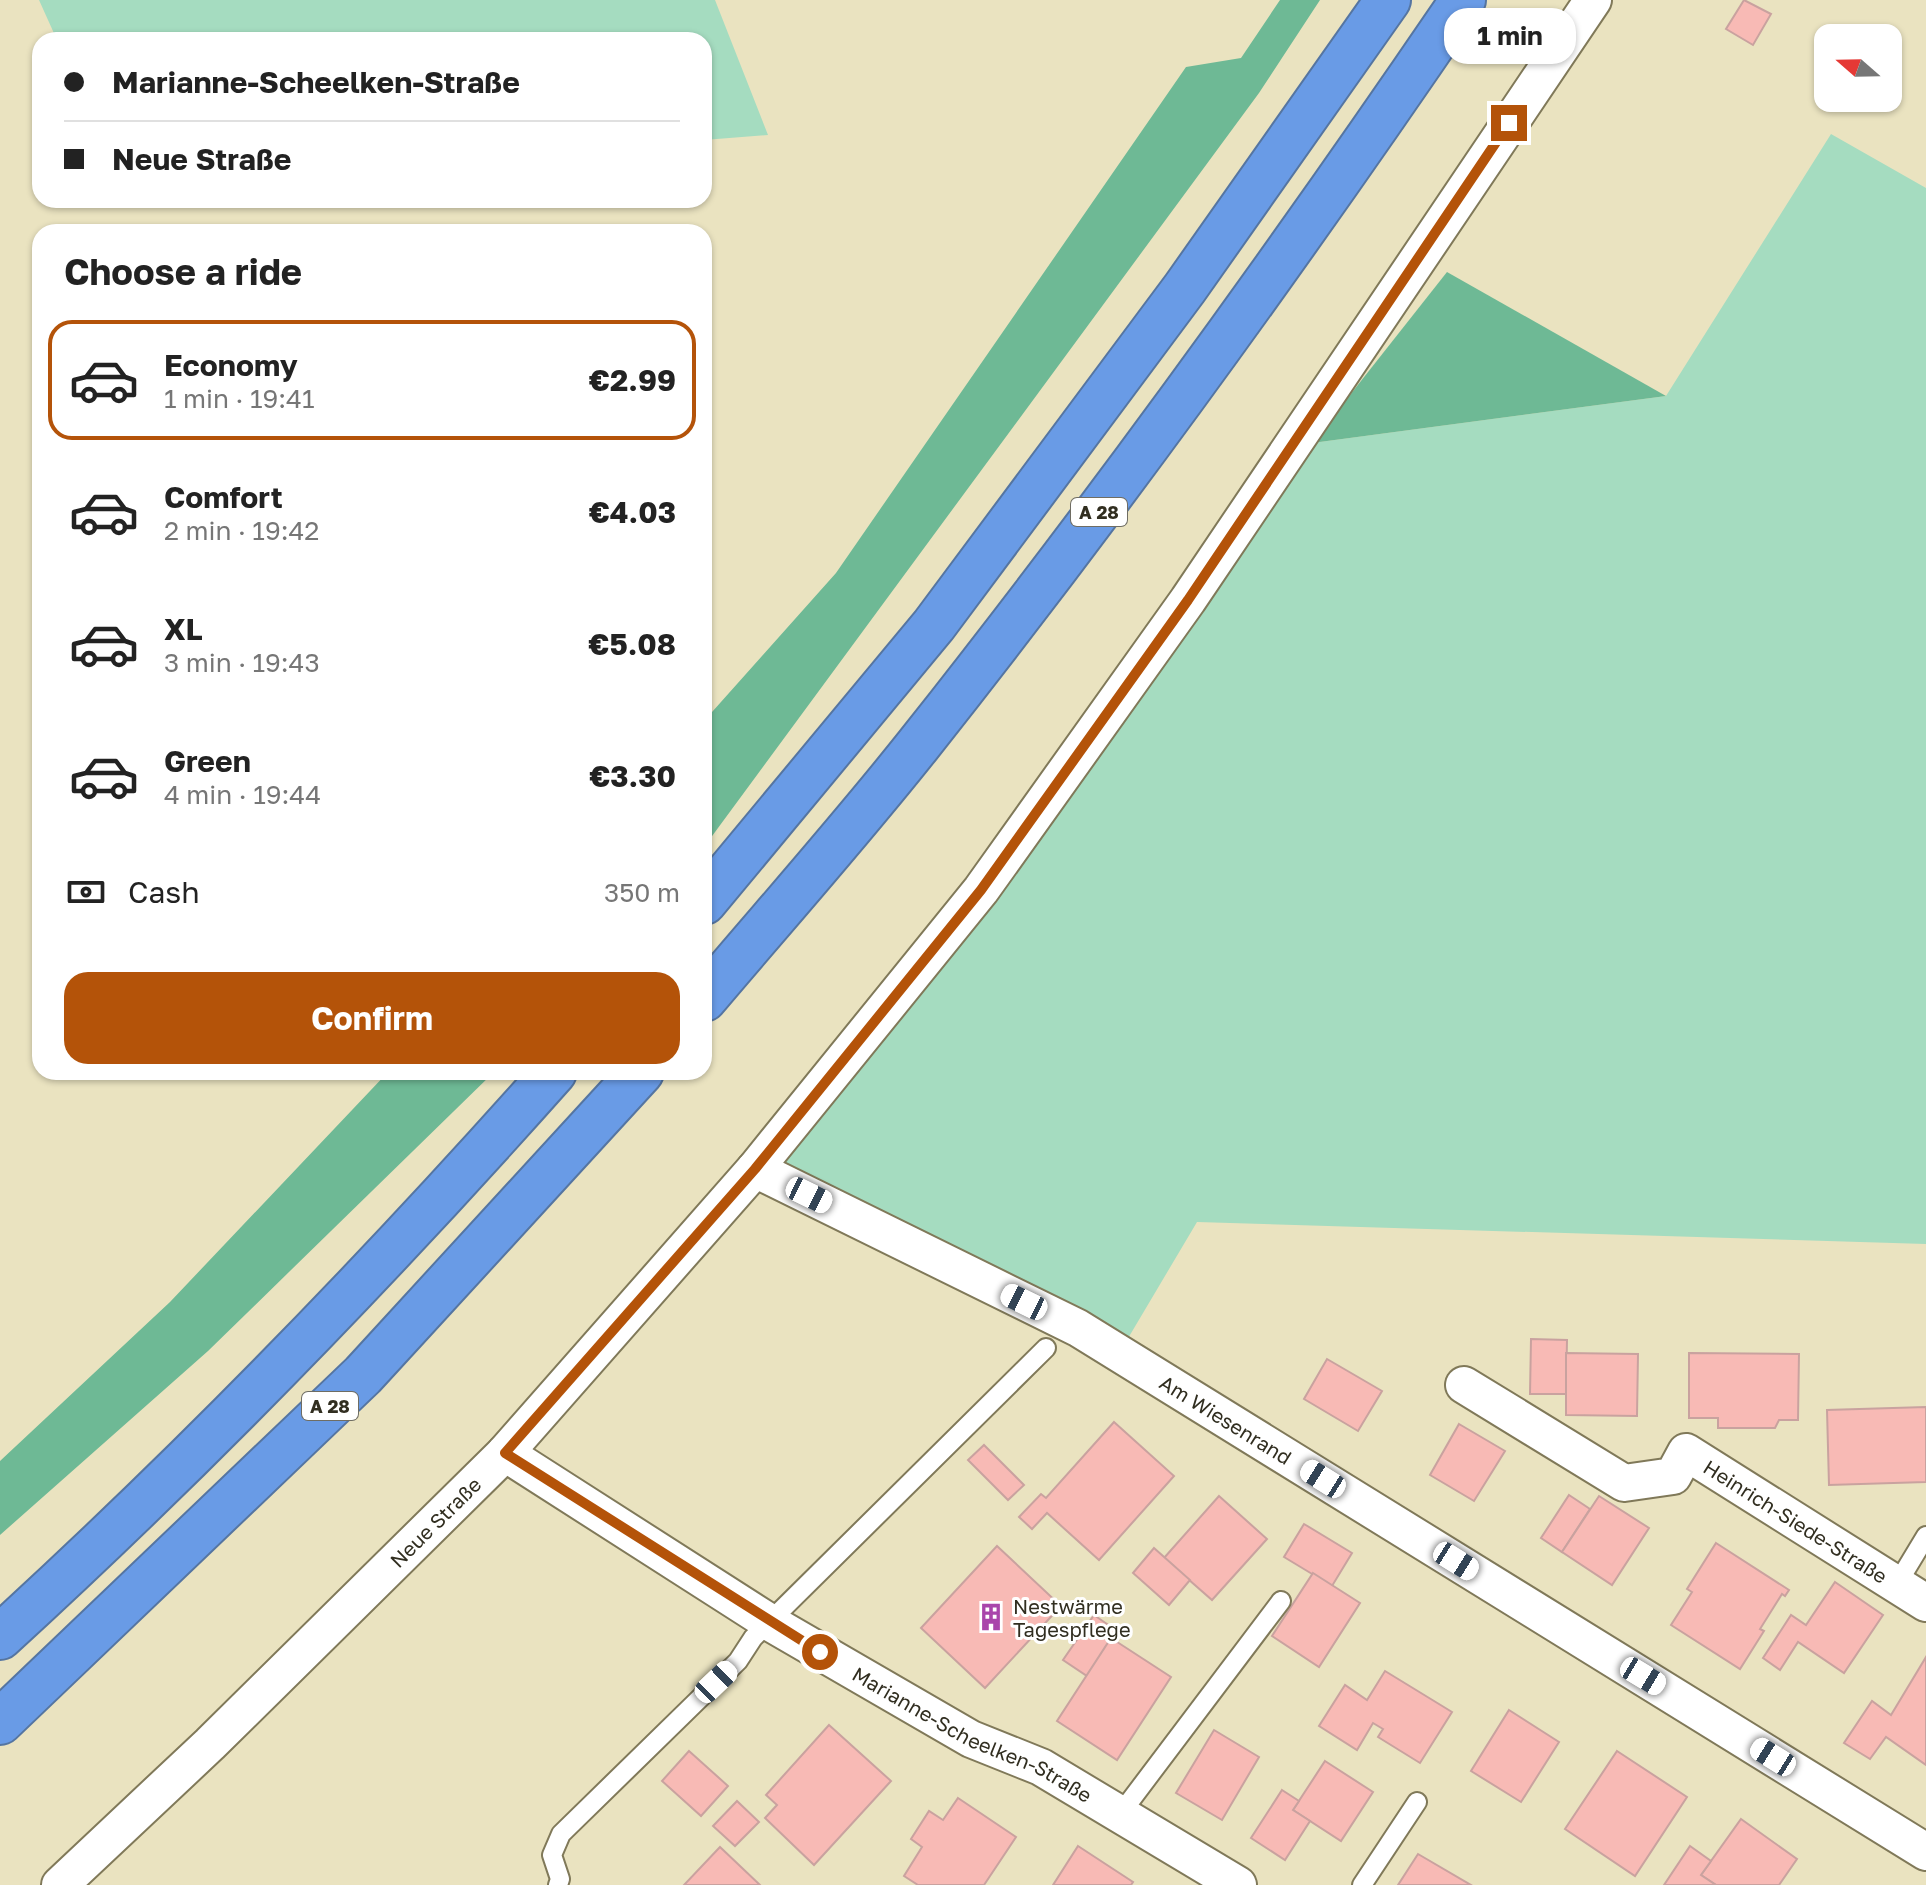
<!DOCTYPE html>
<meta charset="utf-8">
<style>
:root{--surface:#fff;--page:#f2f2f2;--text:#222;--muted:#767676;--line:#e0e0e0;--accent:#b45309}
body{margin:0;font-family:"Golos Text",sans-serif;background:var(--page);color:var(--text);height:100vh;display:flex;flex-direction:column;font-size:30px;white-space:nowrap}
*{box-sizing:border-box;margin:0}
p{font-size:26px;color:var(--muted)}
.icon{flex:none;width:44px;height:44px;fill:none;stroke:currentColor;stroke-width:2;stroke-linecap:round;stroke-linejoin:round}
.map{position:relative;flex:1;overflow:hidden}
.details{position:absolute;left:32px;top:224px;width:680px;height:856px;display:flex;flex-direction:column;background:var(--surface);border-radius:24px;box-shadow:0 2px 6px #0004}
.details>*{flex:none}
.hud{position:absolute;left:32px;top:32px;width:680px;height:176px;border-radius:24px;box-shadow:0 2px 6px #0004;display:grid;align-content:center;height:176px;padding:0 32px;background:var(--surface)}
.needle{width:52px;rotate:290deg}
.tools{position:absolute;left:1814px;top:24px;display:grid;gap:16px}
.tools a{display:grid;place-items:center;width:88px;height:88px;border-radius:16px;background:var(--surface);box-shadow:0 2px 6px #0004;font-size:40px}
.end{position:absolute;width:36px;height:36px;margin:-18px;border:10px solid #b45309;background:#fff;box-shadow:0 0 0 4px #fff}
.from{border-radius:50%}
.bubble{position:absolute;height:56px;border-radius:24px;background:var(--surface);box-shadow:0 2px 6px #0004;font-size:26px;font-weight:700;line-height:56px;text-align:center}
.car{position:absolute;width:24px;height:48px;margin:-24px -12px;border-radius:10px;box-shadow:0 0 6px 2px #0007;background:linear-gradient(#fff 24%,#345 0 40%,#fff 0 76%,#345 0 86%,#fff 0)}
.hud b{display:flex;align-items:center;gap:28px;height:76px;font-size:30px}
.hud b+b{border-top:2px solid var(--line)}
.hud i{width:20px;height:20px;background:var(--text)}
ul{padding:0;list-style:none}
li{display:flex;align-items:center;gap:24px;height:120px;margin:0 16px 12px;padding:0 16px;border:4px solid transparent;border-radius:24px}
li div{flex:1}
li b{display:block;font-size:30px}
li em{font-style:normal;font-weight:700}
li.on{border-color:var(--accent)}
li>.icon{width:72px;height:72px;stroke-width:1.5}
h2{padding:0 32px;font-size:36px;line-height:96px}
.pay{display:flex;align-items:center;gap:20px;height:88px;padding:0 32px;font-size:30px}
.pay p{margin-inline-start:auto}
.primary-button{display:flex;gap:16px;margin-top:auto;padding:16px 32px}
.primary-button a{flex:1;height:92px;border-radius:24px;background:var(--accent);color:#fff;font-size:32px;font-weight:700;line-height:92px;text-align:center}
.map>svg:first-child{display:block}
.green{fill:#a5dcc0}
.forest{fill:#6eb995}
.building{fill:#f8bab5;stroke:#c9a29f;stroke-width:2}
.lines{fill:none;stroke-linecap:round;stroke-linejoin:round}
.service-casing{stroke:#807959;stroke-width:22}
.minor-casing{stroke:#807959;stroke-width:40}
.motorway-casing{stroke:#5575a1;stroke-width:48}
.service{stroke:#fff;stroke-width:18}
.minor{stroke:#fff;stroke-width:36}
.motorway{stroke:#699be6;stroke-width:44}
.route{stroke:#b45309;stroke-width:10}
.labels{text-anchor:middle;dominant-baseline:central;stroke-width:6;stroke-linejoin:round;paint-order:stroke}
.shield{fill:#fff;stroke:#6f6d63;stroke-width:2}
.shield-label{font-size:18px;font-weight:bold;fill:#312e20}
.street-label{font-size:20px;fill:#312e20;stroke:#fff}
.poi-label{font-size:20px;fill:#312e20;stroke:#fff;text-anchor:start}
</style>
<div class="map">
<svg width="1926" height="1885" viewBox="0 0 1926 1885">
<rect width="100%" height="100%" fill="#eae3c0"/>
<g class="green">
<path d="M39 0H715L768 135 704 140V40H57Z"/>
<path d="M1831 134 1926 188V1244L1197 1222 1127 1340 773 1161 1002 893 1312 443 1666 396Z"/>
</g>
<g class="forest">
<path d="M1280 0H1320L1259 93 704 847V721L836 573 1186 67 1241 58Z"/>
<path d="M1447 272 1666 396 1312 443Z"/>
<path d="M388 1072H494L208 1351 0 1535V1461L170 1302Z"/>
</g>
<g class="building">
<path d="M1744 0 1771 14 1753 45 1726 29Z"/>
<path d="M1531 1339 1567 1340 1566 1394H1530Z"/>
<path d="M1566 1353 1638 1354 1637 1416 1566 1415Z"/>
<path d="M1689 1353 1799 1354 1798 1420H1779L1775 1428H1718V1418H1689Z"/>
<path d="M1327 1359 1382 1391 1358 1431 1304 1399Z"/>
<path d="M1926 1407V1482L1829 1485 1827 1410Z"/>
<path d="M1114 1422 1174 1476 1099 1560 1047 1513 1032 1529 1019 1517 1041 1494 1046 1498Z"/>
<path d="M1459 1424 1505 1451 1474 1501 1430 1475Z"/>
<path d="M984 1445 1024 1485 1008 1500 968 1460Z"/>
<path d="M1569 1495 1590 1509 1562 1552 1541 1538Z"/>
<path d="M1219 1496 1267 1539 1212 1600 1164 1558Z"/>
<path d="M1599 1496 1649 1528 1612 1585 1562 1552Z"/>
<path d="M1304 1524 1352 1553 1332 1586 1284 1557Z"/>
<path d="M1716 1543 1789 1590 1785 1596 1782 1594 1760 1629 1764 1631 1740 1669 1671 1625 1692 1592 1687 1589Z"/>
<path d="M997 1546 1061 1606 985 1688 921 1628Z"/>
<path d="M1154 1548 1190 1580 1169 1605 1133 1573Z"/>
<path d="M1313 1573 1360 1603 1319 1667 1272 1636Z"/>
<path d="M1835 1582 1883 1615 1844 1673 1798 1642 1780 1670 1763 1658 1791 1615 1806 1625Z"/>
<path d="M1094 1615 1117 1631 1087 1676 1063 1660Z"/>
<path d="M1111 1638 1171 1677 1117 1760 1057 1721Z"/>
<path d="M1926 1657V1765L1886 1737 1870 1759 1844 1743 1872 1701 1891 1715Z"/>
<path d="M1385 1671 1452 1712 1420 1763 1378 1737 1383 1729 1373 1723 1357 1750 1319 1726 1345 1685 1367 1700Z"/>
<path d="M1509 1710 1559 1742 1521 1802 1471 1771Z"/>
<path d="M829 1725 891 1781 814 1865 765 1818 777 1805 766 1795Z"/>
<path d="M1214 1730 1259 1757 1222 1820 1176 1793Z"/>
<path d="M689 1751 728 1786 701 1816 662 1781Z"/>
<path d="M1617 1751 1687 1797 1635 1876 1565 1829Z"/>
<path d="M1325 1761 1373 1792 1341 1841 1293 1810Z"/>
<path d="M1282 1790 1299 1801 1293 1810 1310 1821 1285 1860 1251 1838Z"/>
<path d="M958 1798 1016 1837 984 1885H918L904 1876 922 1847 911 1839 929 1811 943 1820Z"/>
<path d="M737 1801 759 1822 735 1846 713 1826Z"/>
<path d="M1741 1819 1797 1859 1779 1885H1716L1701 1875Z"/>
<path d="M1078 1846 1133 1882 1131 1885H1053Z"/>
<path d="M1690 1846 1711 1861 1701 1875 1716 1885H1664Z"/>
<path d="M720 1847 760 1885H684Z"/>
<path d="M1418 1854 1471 1885H1398Z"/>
</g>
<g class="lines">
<defs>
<g id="service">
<path d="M1897 1584 1926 1536"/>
<path d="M1121 1813 1281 1601"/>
<path d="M558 1885 560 1879 552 1855 561 1834 738 1661 753 1638 1046 1348"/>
<path d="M1362 1885 1417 1802"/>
</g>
<g id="minor">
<path id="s1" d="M755 1169 1078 1328 1926 1852"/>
<path id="s2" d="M1464 1385 1624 1483 1673 1476 1686 1452 1926 1603"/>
<path id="s3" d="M505 1453 769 1622 971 1739 1041 1767 1238 1885"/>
<path id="s4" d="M60 1885 210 1744 505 1453 755 1169 981 890 1188 600 1593 0"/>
</g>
<g id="motorway">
<path d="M704 902 934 625 1185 288 1388 0"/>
<path d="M704 999C776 914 850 831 919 744 1110 503 1290 254 1463 0"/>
<path d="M0 1637C195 1459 378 1270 554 1072"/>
<path d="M0 1722 363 1375 641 1072"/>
</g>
</defs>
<use href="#service" class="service-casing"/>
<use href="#minor" class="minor-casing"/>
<use href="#motorway" class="motorway-casing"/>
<use href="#service" class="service"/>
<use href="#minor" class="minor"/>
<use href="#motorway" class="motorway"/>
</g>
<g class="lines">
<path class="route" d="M820 1652 505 1453 755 1169 981 890 1188 600 1509 123"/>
</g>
<defs>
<symbol id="building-bare" viewBox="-9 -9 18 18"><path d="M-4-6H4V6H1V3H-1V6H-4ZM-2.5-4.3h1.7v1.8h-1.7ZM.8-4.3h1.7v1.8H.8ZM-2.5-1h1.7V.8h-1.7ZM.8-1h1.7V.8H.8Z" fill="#a945ab" stroke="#fff" stroke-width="2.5" paint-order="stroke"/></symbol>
</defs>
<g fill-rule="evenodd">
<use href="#building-bare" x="971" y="1597" width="40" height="40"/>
</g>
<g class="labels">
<g class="shield">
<rect x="1071" y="498" width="56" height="28" rx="6"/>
<rect x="302" y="1392" width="56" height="28" rx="6"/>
</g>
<g class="shield-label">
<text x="1099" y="512">A 28</text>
<text x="330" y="1406">A 28</text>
</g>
<g class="street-label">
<text stroke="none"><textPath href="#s1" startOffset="534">Am Wiesenrand</textPath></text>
<text stroke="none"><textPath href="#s2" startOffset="394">Heinrich-Siede-Straße</textPath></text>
<text stroke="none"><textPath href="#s4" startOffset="522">Neue Straße</textPath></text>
<text stroke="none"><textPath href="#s3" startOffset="546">Marianne-Scheelken-Straße</textPath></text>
</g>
<g class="poi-label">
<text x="1013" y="1606">Nestwärme<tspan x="1013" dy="23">Tagespflege</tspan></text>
</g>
</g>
</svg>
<div class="tools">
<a><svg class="needle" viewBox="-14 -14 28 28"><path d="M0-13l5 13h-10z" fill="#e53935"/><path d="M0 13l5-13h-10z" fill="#767676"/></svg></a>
</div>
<i class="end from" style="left:820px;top:1652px"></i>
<i class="end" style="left:1509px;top:123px"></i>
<div class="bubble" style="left:1444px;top:8px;width:132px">1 min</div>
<i class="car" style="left:809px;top:1195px;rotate:116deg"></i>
<i class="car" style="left:1024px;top:1302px;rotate:296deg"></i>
<i class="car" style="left:1323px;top:1479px;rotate:302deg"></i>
<i class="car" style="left:1456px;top:1561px;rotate:122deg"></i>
<i class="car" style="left:1643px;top:1676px;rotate:121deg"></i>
<i class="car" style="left:716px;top:1682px;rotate:46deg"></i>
<i class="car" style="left:1773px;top:1757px;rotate:302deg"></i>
<div class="hud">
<b><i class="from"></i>Marianne-Scheelken-Straße</b>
<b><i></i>Neue Straße</b>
</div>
<section class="details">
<h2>Choose a ride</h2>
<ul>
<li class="on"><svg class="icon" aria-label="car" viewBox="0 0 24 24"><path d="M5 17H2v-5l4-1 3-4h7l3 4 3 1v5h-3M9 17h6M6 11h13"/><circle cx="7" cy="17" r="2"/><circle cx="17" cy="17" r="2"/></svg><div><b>Economy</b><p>1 min · 19:41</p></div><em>€2.99</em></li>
<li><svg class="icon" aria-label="car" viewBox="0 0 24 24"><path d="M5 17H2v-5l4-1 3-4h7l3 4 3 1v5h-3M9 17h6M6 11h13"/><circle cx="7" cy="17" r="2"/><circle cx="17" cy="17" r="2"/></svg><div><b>Comfort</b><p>2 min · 19:42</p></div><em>€4.03</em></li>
<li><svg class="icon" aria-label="car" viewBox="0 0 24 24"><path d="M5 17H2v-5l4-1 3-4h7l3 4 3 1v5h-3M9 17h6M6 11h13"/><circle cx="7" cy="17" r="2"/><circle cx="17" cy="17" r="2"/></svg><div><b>XL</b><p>3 min · 19:43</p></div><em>€5.08</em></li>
<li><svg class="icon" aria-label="car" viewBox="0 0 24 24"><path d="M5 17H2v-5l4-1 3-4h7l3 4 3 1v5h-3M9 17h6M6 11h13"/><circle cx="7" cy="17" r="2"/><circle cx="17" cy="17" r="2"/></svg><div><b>Green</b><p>4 min · 19:44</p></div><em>€3.30</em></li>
</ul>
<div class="pay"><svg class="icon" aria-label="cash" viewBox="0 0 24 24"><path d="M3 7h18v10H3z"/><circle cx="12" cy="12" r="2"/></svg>Cash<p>350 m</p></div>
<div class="primary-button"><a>Confirm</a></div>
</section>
</div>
